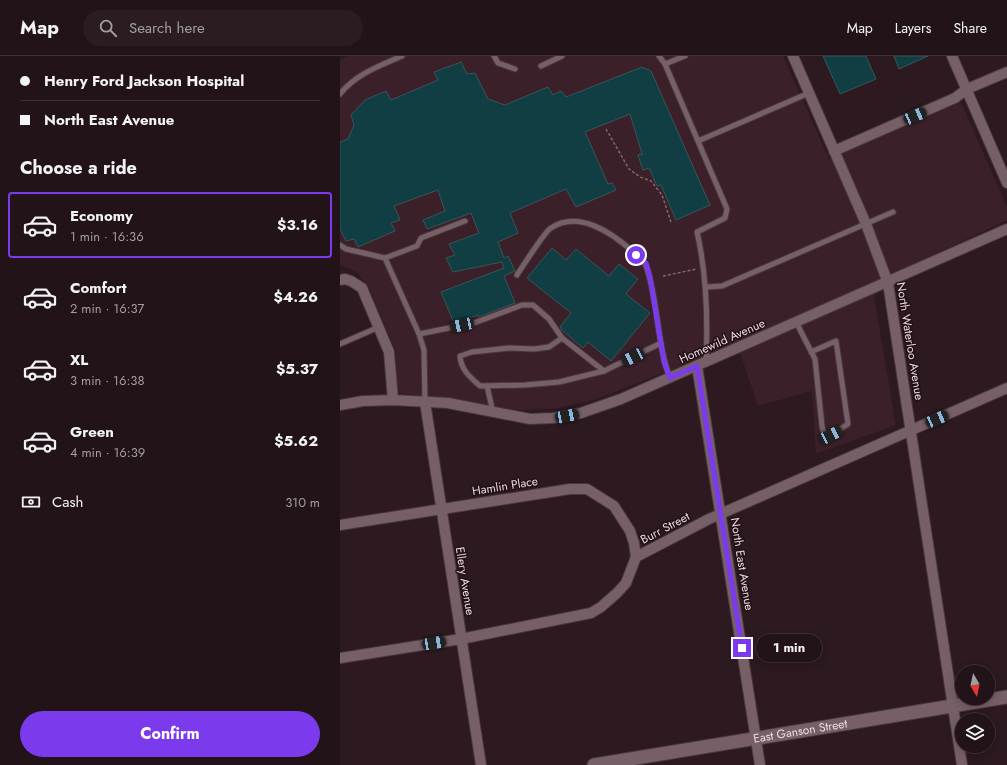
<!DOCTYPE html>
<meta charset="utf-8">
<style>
:root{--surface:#221318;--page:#2a1c21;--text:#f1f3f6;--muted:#a29ea2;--line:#3f3237;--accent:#7c3aed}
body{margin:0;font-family:Jost,sans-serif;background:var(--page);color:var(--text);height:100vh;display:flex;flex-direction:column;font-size:15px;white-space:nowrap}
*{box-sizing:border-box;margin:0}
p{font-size:13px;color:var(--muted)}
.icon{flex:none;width:22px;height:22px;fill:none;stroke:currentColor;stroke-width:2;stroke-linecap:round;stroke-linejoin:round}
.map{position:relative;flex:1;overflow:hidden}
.details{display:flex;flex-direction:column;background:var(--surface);width:340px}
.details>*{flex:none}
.guide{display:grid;align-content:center;height:88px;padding:0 20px;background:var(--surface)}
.needle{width:26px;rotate:171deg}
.controls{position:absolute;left:615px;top:609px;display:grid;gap:8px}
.controls a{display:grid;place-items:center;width:40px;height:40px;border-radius:50%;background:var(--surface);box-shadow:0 2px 10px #0003,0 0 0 1px var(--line);font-size:20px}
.end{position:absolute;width:18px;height:18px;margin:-9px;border:5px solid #7c3aed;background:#fff;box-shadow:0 0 0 2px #fff}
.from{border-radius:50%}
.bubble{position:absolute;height:28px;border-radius:14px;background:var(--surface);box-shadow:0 2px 10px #0003,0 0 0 1px var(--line);font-size:13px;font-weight:700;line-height:28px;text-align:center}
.car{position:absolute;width:12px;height:24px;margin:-12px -6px;border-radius:5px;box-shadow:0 0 3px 1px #0007;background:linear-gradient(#222 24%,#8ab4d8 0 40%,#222 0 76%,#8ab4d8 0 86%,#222 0)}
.guide b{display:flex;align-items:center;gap:14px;height:38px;font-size:15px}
.guide b+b{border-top:1px solid var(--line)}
.guide i{width:10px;height:10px;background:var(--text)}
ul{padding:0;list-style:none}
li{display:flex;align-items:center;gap:12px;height:66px;margin:0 8px 6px;padding:0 12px;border:2px solid transparent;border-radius:4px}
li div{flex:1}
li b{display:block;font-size:15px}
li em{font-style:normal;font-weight:700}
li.selected{border-color:var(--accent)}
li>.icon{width:36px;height:36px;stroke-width:1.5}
h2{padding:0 20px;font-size:18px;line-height:48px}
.pay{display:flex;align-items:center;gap:10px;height:44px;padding:0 20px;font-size:15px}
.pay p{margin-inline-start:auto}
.button{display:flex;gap:8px;margin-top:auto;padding:8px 20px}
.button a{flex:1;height:46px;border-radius:24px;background:var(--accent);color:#fff;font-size:16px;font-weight:700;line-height:46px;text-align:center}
header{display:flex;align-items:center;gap:24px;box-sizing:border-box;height:56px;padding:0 20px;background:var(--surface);border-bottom:1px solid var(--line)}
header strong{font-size:19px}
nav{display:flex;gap:22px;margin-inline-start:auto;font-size:14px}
.search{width:280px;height:36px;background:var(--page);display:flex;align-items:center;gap:10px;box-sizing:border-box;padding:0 14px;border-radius:22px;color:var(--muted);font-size:15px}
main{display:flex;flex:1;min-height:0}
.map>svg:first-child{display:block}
.built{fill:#3b202a}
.building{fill:#113e43;stroke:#385558}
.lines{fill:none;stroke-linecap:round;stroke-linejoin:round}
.service-casing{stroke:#48383d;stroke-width:7}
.minor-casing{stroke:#48383d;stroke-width:12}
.tertiary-casing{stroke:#48383d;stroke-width:15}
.path{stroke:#7c6a70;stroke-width:1.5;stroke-dasharray:3 2;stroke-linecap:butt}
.service{stroke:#775f67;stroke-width:5}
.minor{stroke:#775f67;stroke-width:10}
.tertiary{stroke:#775f67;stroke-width:13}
.route{stroke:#7c3aed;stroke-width:5}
.labels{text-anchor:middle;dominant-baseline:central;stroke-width:3;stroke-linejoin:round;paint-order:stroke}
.street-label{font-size:12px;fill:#eadbdf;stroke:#231017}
</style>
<header>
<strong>Map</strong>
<div class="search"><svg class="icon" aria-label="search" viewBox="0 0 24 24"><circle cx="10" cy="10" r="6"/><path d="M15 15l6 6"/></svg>Search here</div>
<nav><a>Map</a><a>Layers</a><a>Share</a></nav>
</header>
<main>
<section class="details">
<div class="guide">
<b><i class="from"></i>Henry Ford Jackson Hospital</b>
<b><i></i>North East Avenue</b>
</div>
<h2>Choose a ride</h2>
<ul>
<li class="selected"><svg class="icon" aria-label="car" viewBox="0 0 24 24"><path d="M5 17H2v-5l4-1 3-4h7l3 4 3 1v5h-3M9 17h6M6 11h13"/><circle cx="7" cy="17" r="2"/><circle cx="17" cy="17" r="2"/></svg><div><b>Economy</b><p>1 min · 16:36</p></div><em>$3.16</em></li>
<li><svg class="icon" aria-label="car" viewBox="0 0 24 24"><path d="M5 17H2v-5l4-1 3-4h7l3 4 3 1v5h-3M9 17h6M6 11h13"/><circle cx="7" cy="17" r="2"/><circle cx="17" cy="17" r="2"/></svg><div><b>Comfort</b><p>2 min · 16:37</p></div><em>$4.26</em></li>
<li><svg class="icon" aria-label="car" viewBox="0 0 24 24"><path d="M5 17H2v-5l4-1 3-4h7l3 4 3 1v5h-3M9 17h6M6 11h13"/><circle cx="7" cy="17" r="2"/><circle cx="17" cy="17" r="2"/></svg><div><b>XL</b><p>3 min · 16:38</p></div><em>$5.37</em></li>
<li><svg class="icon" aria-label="car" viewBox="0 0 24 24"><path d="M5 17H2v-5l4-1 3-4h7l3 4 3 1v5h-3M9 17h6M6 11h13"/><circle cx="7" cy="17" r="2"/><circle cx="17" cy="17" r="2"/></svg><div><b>Green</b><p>4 min · 16:39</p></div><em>$5.62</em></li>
</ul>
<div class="pay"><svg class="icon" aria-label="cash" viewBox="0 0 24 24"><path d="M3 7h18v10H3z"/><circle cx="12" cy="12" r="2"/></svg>Cash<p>310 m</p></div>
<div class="button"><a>Confirm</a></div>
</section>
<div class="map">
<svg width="667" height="709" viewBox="0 0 667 709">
<rect width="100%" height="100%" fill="#2d1920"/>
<path class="built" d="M9 0H443L489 103 621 46 667 151V164L532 228 556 369 476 398 472 335 418 350 397 288 254 344 213 353 180 354 123 348 59 337 56 327V296L30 234 17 216 0 209V4Z"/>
<g class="building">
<path d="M483 0H526L536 23 500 38Z"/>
<path d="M554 0H588L559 13Z"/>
<path d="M121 6 127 18 135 17 148 43 165 49 208 31 213 39 221 35 226 41 302 11 311 15 370 149 336 164 321 129 317 130 309 112 303 114 298 99 302 98 290 58 245 76 268 128 272 127 276 134 236 151 226 133 170 157 178 177 158 186 164 202 168 200 175 215 164 220 175 247 139 261 138 259 114 267 101 236 164 212 162 206 113 216 106 202 115 199 109 188 139 177 131 157 87 173 83 164 105 155 98 134 54 150 60 164 51 167 55 175 18 191 14 183 6 185 0 173V86L8 83 14 69 11 59 25 44 46 35 51 44 98 24 94 16Z"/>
<path d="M212 192 226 204 236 193 269 220 279 208 298 223 286 238 310 257 271 305 248 286 243 292 222 274 220 271 231 257 187 222Z"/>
</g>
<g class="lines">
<defs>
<g id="service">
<path d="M154 0 158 7 175 13"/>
<path d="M319 0 325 8 387 153 385 162 357 176C367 219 368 261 366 305"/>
<path d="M325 8 345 0"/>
<path d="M201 10 222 0"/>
<path d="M0 38C16 18 39 10 62 0"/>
<path d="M358 85 469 37"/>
<path d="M0 189 6 193 45 202 79 278 84 294 85 346"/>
<path d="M45 202 77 190 81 182 125 165"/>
<path d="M177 219C183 210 205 175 211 172 238 154 271 176 292 195 296 199 304 204 306 210 319 246 316 286 330 322"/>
<path d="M366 231 382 230 553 156"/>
<path d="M456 266 475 303 482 370 484 378 491 379 508 368 496 285 471 296"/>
<path d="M79 278 134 267 182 249H193L209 263 222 282 264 315"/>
<path d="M222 282 209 291 194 293 169 292 132 296 120 300C121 314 130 321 140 330L185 329 219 326 264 315 321 287"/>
<path d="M0 288 39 271"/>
<path d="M147 330 153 356"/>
</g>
<g id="minor">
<path d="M453 0 526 168 548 227 622 709"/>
<path d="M612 0 667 127"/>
<path d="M494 95 615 42 627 33 667 16"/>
<path d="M0 224 5 223 11 225 22 232 49 296 53 344"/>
<path d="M357 310 420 709"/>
<path d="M85 346 141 709"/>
<path d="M0 349 23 345 53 344 108 347 190 363 213 362 241 357 281 343 667 173"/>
<path d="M0 469 230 433H247L274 450 290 475 294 487 296 501"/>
<path d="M0 602 121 583 251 557 261 551 277 537 286 527 296 501 369 463 667 332"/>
</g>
<g id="tertiary">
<path id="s1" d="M254 709 667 641"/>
</g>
</defs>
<use href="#service" class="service-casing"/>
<use href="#minor" class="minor-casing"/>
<use href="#tertiary" class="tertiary-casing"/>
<g class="path">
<path d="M266 73 289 113 300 121 311 125 322 139 331 166"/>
<path d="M323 220 357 213"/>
</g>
<use href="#service" class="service"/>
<use href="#minor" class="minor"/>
<use href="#tertiary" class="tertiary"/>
</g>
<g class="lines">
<path class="route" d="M296 199 306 207 310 221 324 306 330 322 357 310 402 592"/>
</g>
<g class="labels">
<g class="street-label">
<text transform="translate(382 285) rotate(-24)">Homewild Avenue</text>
<text transform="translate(570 285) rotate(81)">North Waterloo Avenue</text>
<text transform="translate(165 430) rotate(-9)">Hamlin Place</text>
<text transform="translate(325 472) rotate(-28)">Burr Street</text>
<text transform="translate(402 508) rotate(81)">North East Avenue</text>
<text transform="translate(125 525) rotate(81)">Ellery Avenue</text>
<text stroke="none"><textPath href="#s1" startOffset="209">East Ganson Street</textPath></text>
</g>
</g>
</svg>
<div class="controls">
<a><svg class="needle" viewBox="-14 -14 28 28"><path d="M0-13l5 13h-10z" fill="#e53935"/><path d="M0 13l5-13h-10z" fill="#a29ea2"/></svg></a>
<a><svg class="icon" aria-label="layers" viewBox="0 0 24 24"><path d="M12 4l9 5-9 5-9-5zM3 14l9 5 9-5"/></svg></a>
</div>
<i class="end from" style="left:296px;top:199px"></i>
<i class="end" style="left:402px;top:592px"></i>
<div class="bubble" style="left:416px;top:578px;width:66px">1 min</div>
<i class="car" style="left:575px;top:60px;rotate:67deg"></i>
<i class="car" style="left:122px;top:269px;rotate:258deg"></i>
<i class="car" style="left:293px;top:301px;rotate:244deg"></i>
<i class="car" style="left:227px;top:360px;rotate:79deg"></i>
<i class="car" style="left:597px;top:363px;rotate:67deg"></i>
<i class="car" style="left:491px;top:379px;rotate:64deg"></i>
<i class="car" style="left:94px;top:587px;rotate:81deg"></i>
</div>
</main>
